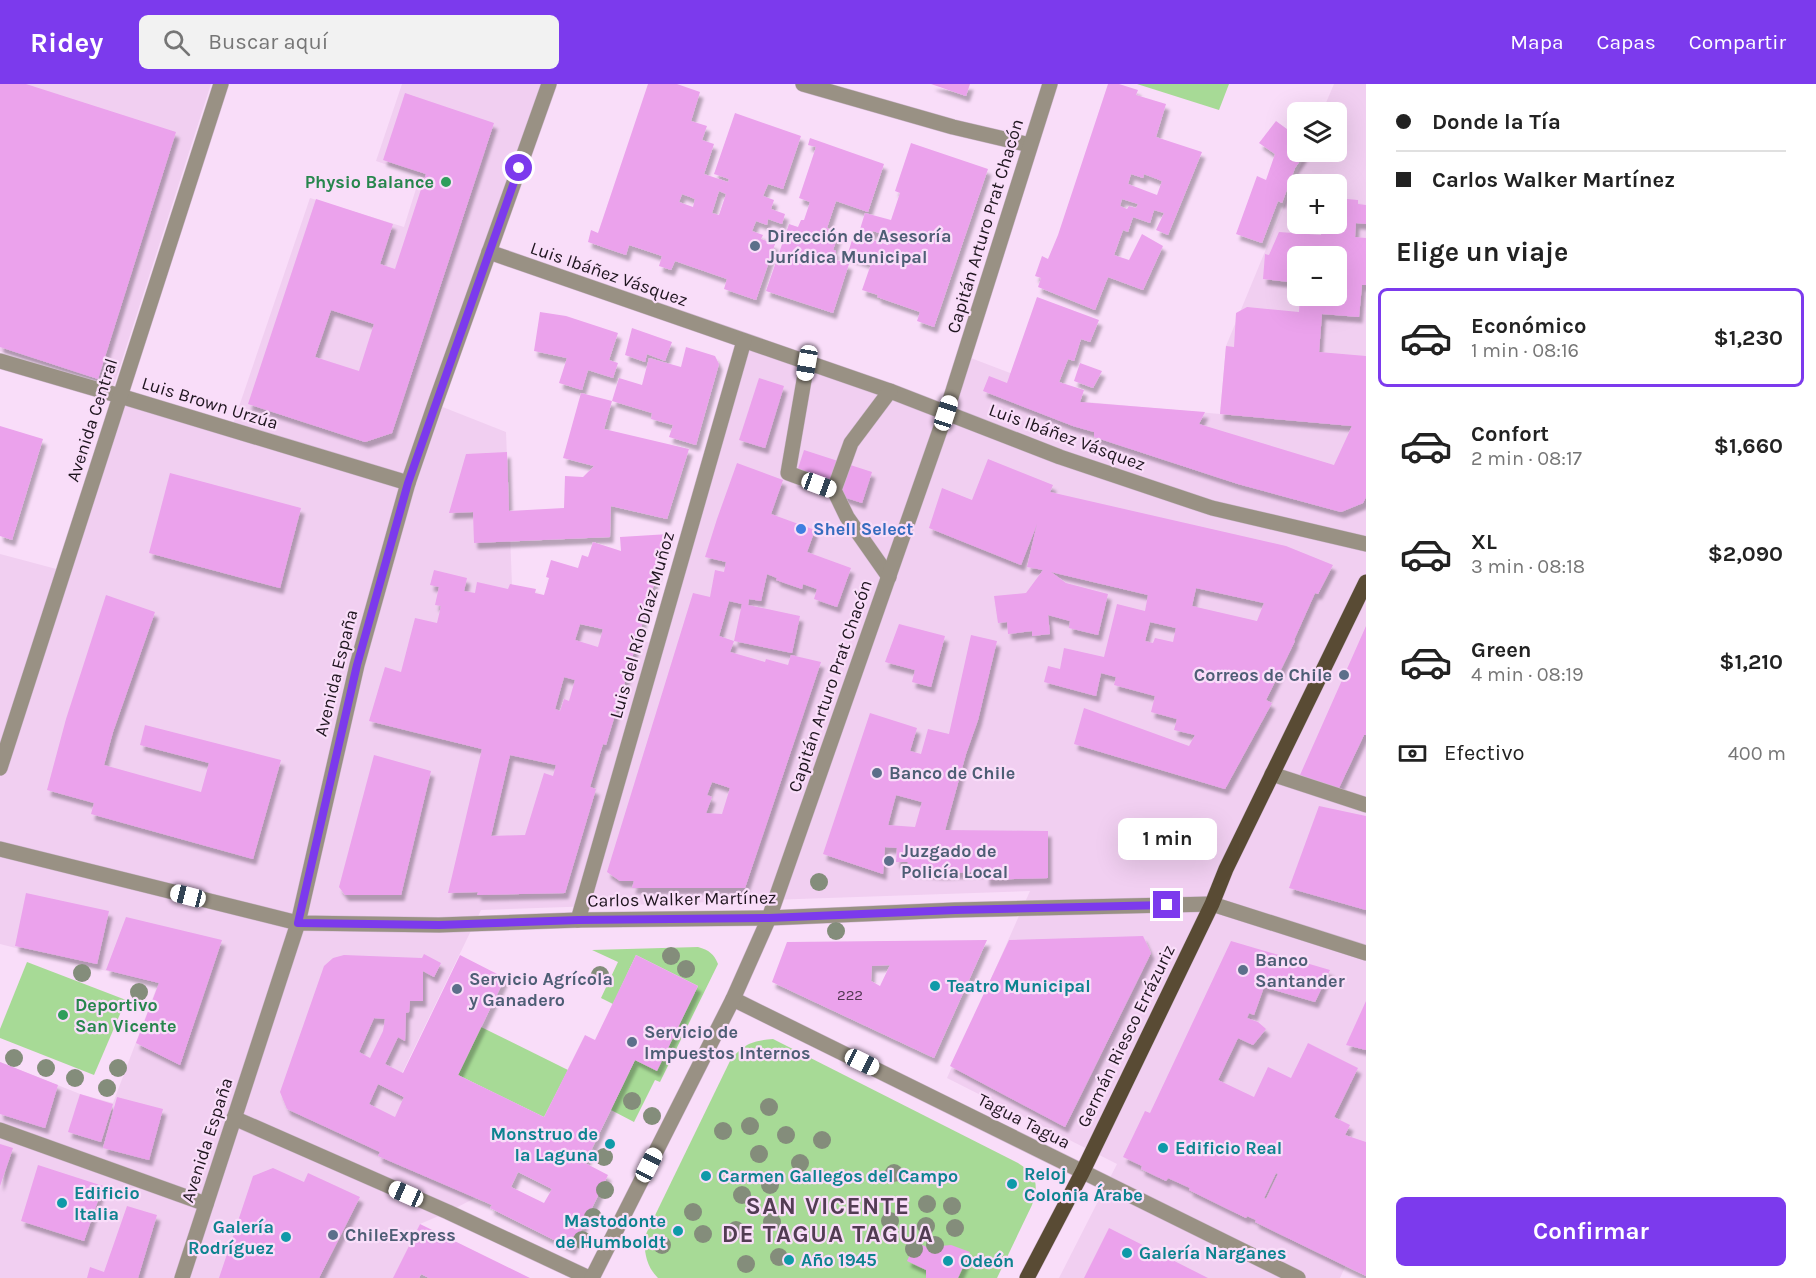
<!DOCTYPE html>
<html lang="es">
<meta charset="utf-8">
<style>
:root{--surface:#fff;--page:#f2f2f2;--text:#222;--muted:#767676;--line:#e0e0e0;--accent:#7c3aed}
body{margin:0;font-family:Karla,sans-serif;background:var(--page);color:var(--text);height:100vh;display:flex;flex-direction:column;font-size:22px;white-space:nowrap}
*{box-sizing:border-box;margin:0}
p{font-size:20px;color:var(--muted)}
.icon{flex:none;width:33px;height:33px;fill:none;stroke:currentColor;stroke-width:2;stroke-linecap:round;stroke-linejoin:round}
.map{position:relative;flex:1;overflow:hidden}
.sheet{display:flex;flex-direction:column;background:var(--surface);width:450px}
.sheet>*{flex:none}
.hud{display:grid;align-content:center;height:132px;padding:0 30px;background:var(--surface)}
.tools{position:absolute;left:1287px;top:18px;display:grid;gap:12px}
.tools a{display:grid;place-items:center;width:60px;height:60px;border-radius:9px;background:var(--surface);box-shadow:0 6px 24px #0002;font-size:30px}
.end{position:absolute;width:27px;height:27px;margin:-14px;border:8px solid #7c3aed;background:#fff;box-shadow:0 0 0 3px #fff}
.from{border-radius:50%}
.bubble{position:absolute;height:42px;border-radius:9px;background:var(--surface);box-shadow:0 6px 24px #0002;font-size:20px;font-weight:700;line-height:42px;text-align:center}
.car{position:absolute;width:18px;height:36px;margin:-18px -9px;border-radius:8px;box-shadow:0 0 4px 2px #0007;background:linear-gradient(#fff 24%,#345 0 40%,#fff 0 76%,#345 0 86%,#fff 0)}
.hud b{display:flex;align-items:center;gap:21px;height:57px;font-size:22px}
.hud b+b{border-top:2px solid var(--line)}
.hud i{width:15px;height:15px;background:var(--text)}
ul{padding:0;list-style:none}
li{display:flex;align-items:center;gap:18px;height:99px;margin:0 12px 9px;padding:0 18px;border:3px solid transparent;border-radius:9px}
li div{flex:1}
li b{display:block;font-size:22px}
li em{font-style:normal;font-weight:700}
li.current{border-color:var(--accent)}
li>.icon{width:54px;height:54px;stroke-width:1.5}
h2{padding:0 30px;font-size:27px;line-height:72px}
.pay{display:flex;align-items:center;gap:15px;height:66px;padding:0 30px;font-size:22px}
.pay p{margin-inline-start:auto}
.action{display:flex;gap:12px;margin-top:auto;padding:12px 30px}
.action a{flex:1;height:69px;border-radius:9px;background:var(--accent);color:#fff;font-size:24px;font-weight:700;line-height:69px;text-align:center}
header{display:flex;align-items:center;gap:36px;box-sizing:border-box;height:84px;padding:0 30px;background:var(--accent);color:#fff}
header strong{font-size:28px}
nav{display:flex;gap:33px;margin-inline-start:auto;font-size:21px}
.search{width:420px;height:54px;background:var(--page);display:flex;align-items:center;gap:15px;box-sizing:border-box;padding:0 21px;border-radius:9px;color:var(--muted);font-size:22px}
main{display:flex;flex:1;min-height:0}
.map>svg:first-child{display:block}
.built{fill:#f1cff1;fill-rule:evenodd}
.green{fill:#a7da96}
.building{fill:#eba2ec;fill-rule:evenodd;filter:url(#shadow)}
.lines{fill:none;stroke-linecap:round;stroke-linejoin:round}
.minor-casing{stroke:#d2b9d2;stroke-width:16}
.major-casing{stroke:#d2b9d2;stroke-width:16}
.minor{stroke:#999184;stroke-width:15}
.major{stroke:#594b34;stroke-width:15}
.tree{fill:#848d7b}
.route{stroke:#7c3aed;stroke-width:8}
.leisure-dot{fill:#2e9e5b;stroke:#f9ddf9;stroke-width:2}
.service-dot{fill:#5c6f8a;stroke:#f9ddf9;stroke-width:2}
.shop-dot{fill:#3f7fe0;stroke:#f9ddf9;stroke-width:2}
.culture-dot{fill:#0f9aa8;stroke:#f9ddf9;stroke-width:2}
.labels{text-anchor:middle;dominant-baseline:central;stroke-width:4.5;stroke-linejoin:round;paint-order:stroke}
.number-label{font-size:15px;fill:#523852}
.leisure-label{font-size:18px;font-weight:bold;fill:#27864d;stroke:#f9ddf9;text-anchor:end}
.street-label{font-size:18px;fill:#1f151f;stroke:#f9ddf9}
.service-label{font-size:18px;font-weight:bold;fill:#4e5e75;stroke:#f9ddf9;text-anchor:start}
.shop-label{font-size:18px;font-weight:bold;fill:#366cbe;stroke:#f9ddf9;text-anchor:start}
.culture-label{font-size:18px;font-weight:bold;fill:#0d838f;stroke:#f9ddf9;text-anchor:start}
.district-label{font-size:24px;font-weight:bold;letter-spacing:1.5px;fill:#523c53;stroke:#f9ddf9}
</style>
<header>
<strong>Ridey</strong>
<div class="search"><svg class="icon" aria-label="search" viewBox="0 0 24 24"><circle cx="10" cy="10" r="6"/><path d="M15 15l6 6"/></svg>Buscar aquí</div>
<nav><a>Mapa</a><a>Capas</a><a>Compartir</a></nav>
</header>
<main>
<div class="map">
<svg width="1366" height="1194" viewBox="0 0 1366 1194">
<defs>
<filter id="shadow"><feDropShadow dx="3.5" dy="6" stdDeviation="1.5" flood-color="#0004"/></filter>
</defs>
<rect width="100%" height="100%" fill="#f9ddf9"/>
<g class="built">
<path d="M0 0H211L114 301 0 267Z"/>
<path d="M402 0H549L435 320 506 348 512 501 538 529 662 562 744 257 946 329 963 271 1086 318 1220 330 1226 262 1306 68H1336V28H1322L1334 0H1366V1137L1340 1194H1059L1117 1080 947 994 1030 807 481 826 393 1008 500 1061 475 1114 448 1128 420 1140 394 1194H0V978L80 1010 113 1019 158 900 0 860V470L64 487 120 312 229 352 310 114 404 143 420 92 376 77ZM1298 100H1336V140H1298ZM1298 172H1336V212H1298Z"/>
</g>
<g class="green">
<path d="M1137 0H1229L1219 26Z"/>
<path d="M698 863C709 866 714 870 718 880L660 998 655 996 634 1038 611 1026 635 976 657 986 698 902 636 871 613 920 601 914 618 878 592 866Z"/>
<path d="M27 878 126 916 94 991 0 954V945Z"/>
<path d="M481 943 568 986 544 1033 458 991Z"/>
<path d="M773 955 1018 1079C1037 1091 1039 1100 1032 1121L997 1194H658C646 1182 645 1170 644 1154L730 977C743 960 752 957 773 955Z"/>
</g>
<g class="building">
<path d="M0 0H26L176 48 98 295 0 263Z"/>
<path d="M648 0H677L700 8 691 37 707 42 702 56 714 60 704 90 728 98 729 95 714 90 735 29 801 52 783 105 768 100 763 112 774 116 771 125 785 130 782 140 768 135 767 141 756 137 752 147 763 151 761 155 775 160 756 216 724 205 727 195 675 177 671 186 659 182 662 172 629 161 626 171 588 158 591 146 598 149ZM719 107 726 110 719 131 712 129ZM682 110 695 115 693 123 679 118Z"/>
<path d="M931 0H970L966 12Z"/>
<path d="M1108 0H1119L1138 6 1136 11 1166 20 1156 53 1202 68 1168 151 1156 146 1164 129 1154 126 1150 139 1133 133 1128 148 1123 146 1114 171 1129 176 1142 150 1163 162 1143 206 1108 193 1095 226 1038 203 1041 194 1035 192 1042 172 1048 175 1058 151ZM1131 90 1143 94 1144 90 1162 97 1157 111 1128 100ZM1122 115 1138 120 1136 124 1129 122 1127 125 1120 122Z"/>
<path d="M405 9 494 39 392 349 365 358 248 320 316 115 393 140 380 180 395 185 426 90 383 76ZM331 226 374 240 359 287 315 273Z"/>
<path d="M1276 37 1295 51 1298 48V68H1303L1301 69 1304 71 1295 84 1282 119 1278 117 1262 159 1236 150 1257 92 1266 96 1275 70 1259 59Z"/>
<path d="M810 54 884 80 868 128 836 117 827 144 839 149 833 166 836 167 833 175 849 180 833 229 766 207 789 140 798 143 801 136H804L810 118 799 114 816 63 808 61Z"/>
<path d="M911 59 988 85 934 243 917 237 920 228 877 213 878 211 862 206 871 180 847 172 853 153 857 155 865 129 891 136 900 109 895 107ZM873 147 891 153 888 161 870 155Z"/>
<path d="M1336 114 1358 116V120L1366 121V140L1356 139 1355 153 1366 154V201H1362L1359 233 1322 230 1319 268 1366 272V413L1363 419 1341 428 1238 400 1094 353V348L1073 342 983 307 989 292 1007 299 1037 213 1099 236 1090 258 1081 255 1074 277 1068 275 1059 298 1084 306 1080 318 1205 328 1199 340 1334 381 1352 342 1220 330 1226 262 1234 263 1236 229 1247 223 1299 228 1300 212H1336V172H1298V199L1263 195 1265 170 1269 171 1279 148 1321 151 1323 140H1336Z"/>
<path d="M540 228 566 232 618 249 609 276 618 279 613 294 588 286 582 306 559 299 567 274 534 267Z"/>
<path d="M632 244 672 258 665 277 647 270 645 278 625 271Z"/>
<path d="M686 263 715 272 719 280 696 361 669 353 673 341 651 335 652 329 612 317 604 345 689 365 667 435 611 422 610 453 474 459 473 428 449 429 466 370 507 368 509 427 564 424 565 392 583 393 594 382 563 374 581 309 612 317 619 294 642 301 649 274 681 283Z"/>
<path d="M1080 279 1102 287 1093 304 1074 297Z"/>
<path d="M759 294 784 302 765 364 739 356Z"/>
<path d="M0 342 43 355 12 456 0 452Z"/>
<path d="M804 366 872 388 862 419 794 397Z"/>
<path d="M988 375 1053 401 1050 408 1286 462 1333 481 1318 510 1315 509 1294 556 1295 557 1266 616 1272 619 1225 705 1074 660 1084 624 1189 662 1195 651 1174 646 1177 635 1151 628 1155 612 1114 601 1116 593 1101 589 1096 612 1044 598 1048 582 1060 585 1064 564 1104 573 1117 520 1145 527 1148 511 1051 488 1066 499 1108 510 1098 551 1069 544 1070 537 1048 531 1050 550 1032 552V547L1008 550 1007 538 998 539 994 512 1026 509 1043 486 1027 483 1037 440 1021 481 929 444 942 404 972 416ZM1196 504 1264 519 1257 537 1192 522ZM1150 538 1176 544 1173 558 1155 554 1153 559 1145 557Z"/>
<path d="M737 379 783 396 771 430 815 446 807 468 851 484 837 523 814 515 817 505 803 500 802 505 776 496 777 494 767 490 761 517 749 515 748 521 800 532 792 569 734 557 742 520 729 517 719 552 734 557 730 568 765 578 766 575 788 581 791 571 821 578 745 804H632L634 797H620L607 788 693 509 710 513 715 486 724 488 726 478 705 473 717 435ZM712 698 730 704 722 730 706 729 712 713 707 711Z"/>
<path d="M170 389 301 424 280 504 149 469Z"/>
<path d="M669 450 606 661 603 660 590 703 596 705 565 809 477 811 478 808 448 809 482 665 369 637 385 583 401 588 415 534 437 539 441 522 435 521 439 503 430 501 434 486 467 494 464 507 475 509 477 498 508 505 510 500 536 505 535 509 544 511 549 494 546 493 551 476 578 484 582 471 588 473 593 458 621 467 620 453ZM580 540 603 545 598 563 575 556ZM564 593 575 596 569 617 564 615 560 627 555 625ZM510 671 556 681 553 692 544 689 525 751 491 752Z"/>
<path d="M106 511 155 528 113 648 104 681 201 708 209 679 140 661 145 641 281 676 253 775 91 730 94 719 47 706 66 635Z"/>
<path d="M899 540 945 552 931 603 912 598 915 586 885 578Z"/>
<path d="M1366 542V651H1364L1338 706 1300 691Z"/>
<path d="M971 551 997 557 978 636 966 670 945 746 1048 747V794L986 796V787L941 790 907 787 908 778H896L897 764 885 763 883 790 823 770 870 629 917 644 910 667 921 670 928 645 949 650ZM896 711 922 718 915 743 888 741Z"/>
<path d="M374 671 431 687 401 811H345L339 803Z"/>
<path d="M1319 722 1366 732V826L1289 804Z"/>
<path d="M26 809 109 827 97 880 15 862Z"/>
<path d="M126 833 222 856 180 981 136 959 159 899 106 886Z"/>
<path d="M1143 852 1151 869 1065 1043 950 982 1009 856Z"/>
<path d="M987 856 934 974 772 898 787 858ZM890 881 880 902 871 897 872 882Z"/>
<path d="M1231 857 1330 886 1315 918 1264 903 1254 931 1249 929 1247 934 1258 938 1266 945 1253 961 1238 954 1218 996 1254 1013 1268 983 1291 994 1308 959 1358 984 1334 1033 1350 1041 1345 1051 1366 1058V1192L1255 1138 1256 1136 1247 1132 1246 1134 1189 1106 1190 1104 1168 1094 1166 1097 1141 1085 1142 1082 1123 1073 1145 1027 1150 1029ZM1276 1089 1278 1090 1266 1115 1264 1114Z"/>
<path d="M424 870 441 879 434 893 423 887V917H410L409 928 406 929 405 957 398 953 385 980 403 989 460 871 505 894 458 991 544 1033 585 951 595 956 636 871 698 902 657 987 635 976 585 1079 608 1091 572 1165 490 1124 492 1121 378 1072 380 1068 287 1025 280 1008 324 882 333 874 344 871 422 874ZM374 934 385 935 383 947 370 974 359 968ZM378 1000 404 1013 395 1033 369 1020ZM518 1088 552 1105 544 1119 511 1103Z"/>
<path d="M1366 917V966L1346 961Z"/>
<path d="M0 978 58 1001 45 1044 0 1030Z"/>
<path d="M80 1010 113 1020 101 1058 68 1048Z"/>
<path d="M117 1013 163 1025 149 1076 103 1064Z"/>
<path d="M0 1060 13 1064 0 1102Z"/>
<path d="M38 1081 103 1102 84 1157 21 1137Z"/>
<path d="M273 1084 304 1098 308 1089 360 1113 319 1194H219L253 1092Z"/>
<path d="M127 1122 157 1131 138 1194H87L90 1183 104 1188Z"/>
<path d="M420 1140 530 1194H429L421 1190 419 1194H393Z"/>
<path d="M1109 1144 1208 1194H1084Z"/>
<path d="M916 1158 935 1167 941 1162 951 1161 970 1168 958 1194H926V1186L907 1177Z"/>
</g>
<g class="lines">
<defs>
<g id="minor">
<path d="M803 0 953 43 1030 61"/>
<path d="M489 168 890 307 1060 373 1212 424 1366 460"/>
<path d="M0 277 120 312 408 399"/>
<path d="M807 279 788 389 834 406"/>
<path d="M889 493 847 433 834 406 851 359 890 307"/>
<path d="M0 684 221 0"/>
<path d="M1272 690 1366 721"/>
<path d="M0 765 298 839 439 841 578 836 769 834 955 826 1212 820 1366 869"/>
<path d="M578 836 744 257"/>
<path d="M733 915 1298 1194"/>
<path d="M234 1034 448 1128 589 1194"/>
<path d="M0 1046 206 1120"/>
<path d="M182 1194 298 839 357 581 408 399 435 320 549 0"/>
<path d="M592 1194 733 915 769 834 946 329 1050 0"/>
</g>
<path id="major" d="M1027 1194 1082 1089 1212 820 1226 785 1366 498"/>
</defs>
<use href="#minor" class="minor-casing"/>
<use href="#major" class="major-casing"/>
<use href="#minor" class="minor"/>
<use href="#major" class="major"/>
</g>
<g class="tree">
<circle cx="819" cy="798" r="9"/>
<circle cx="836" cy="847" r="9"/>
<circle cx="671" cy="872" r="9"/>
<circle cx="686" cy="885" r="9"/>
<circle cx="82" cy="889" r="9"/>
<circle cx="600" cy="891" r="9"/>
<circle cx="139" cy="908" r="9"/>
<circle cx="14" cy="974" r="9"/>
<circle cx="46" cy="984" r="9"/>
<circle cx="118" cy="984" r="9"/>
<circle cx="75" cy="994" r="9"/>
<circle cx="107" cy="1004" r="9"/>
<circle cx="632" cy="1017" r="9"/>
<circle cx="769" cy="1023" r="9"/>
<circle cx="652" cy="1032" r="9"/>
<circle cx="750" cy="1042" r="9"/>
<circle cx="723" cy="1047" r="9"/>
<circle cx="786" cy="1051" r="9"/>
<circle cx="822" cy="1056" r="9"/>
<circle cx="759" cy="1070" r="9"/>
<circle cx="604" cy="1073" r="9"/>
<circle cx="800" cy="1079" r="9"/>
<circle cx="894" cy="1089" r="9"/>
<circle cx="770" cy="1101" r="9"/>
<circle cx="605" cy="1106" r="9"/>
<circle cx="742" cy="1111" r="9"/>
<circle cx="927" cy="1120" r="9"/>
<circle cx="952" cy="1122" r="9"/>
<circle cx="693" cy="1128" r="9"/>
<circle cx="593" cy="1133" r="9"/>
<circle cx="890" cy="1137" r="9"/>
<circle cx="772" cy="1138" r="9"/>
<circle cx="926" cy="1142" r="9"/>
<circle cx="955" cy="1144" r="9"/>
<circle cx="736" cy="1146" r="9"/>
<circle cx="703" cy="1150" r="9"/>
<circle cx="582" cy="1156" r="9"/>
<circle cx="662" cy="1161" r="9"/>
<circle cx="935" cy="1161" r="9"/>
<circle cx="914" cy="1165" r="9"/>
<circle cx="779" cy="1173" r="9"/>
<circle cx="746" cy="1180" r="9"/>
</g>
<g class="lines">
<path class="route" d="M519 84 408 399 357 581 298 839 439 841 578 836 769 834 955 826 1167 821"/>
</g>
<g class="leisure-dot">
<circle cx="446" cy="98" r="6"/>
<circle cx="63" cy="931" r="6"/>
</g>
<g class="service-dot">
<circle cx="755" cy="162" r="6"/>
<circle cx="1344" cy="591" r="6"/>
<circle cx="877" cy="689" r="6"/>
<circle cx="889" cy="777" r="6"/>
<circle cx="1243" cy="886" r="6"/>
<circle cx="457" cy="905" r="6"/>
<circle cx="632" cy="958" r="6"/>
<circle cx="333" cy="1151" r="6"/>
</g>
<circle class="shop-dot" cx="801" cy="445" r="6"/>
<g class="culture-dot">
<circle cx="935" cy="902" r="6"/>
<circle cx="610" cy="1060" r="6"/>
<circle cx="1163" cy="1064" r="6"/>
<circle cx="706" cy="1092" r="6"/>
<circle cx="1012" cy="1100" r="6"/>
<circle cx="62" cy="1119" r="6"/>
<circle cx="678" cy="1147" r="6"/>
<circle cx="286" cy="1153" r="6"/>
<circle cx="1127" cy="1169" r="6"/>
<circle cx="789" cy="1176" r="6"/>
<circle cx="948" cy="1177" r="6"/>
</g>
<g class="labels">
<g class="number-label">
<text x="850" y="911">222</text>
</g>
<g class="leisure-label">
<text x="434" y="98">Physio Balance</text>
<text x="75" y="921" text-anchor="start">Deportivo<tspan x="75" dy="21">San Vicente</tspan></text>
</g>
<g class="street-label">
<text transform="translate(985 142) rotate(-73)">Capitán Arturo Prat Chacón</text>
<text transform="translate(609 190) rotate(19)">Luis Ibáñez Vásquez</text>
<text transform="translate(210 319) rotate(17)">Luis Brown Urzúa</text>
<text transform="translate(92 336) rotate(-72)">Avenida Central</text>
<text transform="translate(1067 353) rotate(20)">Luis Ibáñez Vásquez</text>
<text transform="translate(642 541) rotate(-74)">Luis del Río Díaz Muñoz</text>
<text transform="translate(336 589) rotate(-76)">Avenida España</text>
<text transform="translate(830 602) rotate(-71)">Capitán Arturo Prat Chacón</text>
<text transform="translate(682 815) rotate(-1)">Carlos Walker Martínez</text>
<text transform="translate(1126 952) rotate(-64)">Germán Riesco Errázuriz</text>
<text transform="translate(1024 1037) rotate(27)">Tagua Tagua</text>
<text transform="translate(207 1056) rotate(-72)">Avenida España</text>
</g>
<g class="service-label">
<text x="767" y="152">Dirección de Asesoría<tspan x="767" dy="21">Jurídica Municipal</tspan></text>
<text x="1332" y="591" text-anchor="end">Correos de Chile</text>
<text x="889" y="689">Banco de Chile</text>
<text x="901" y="767">Juzgado de<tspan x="901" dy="21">Policía Local</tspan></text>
<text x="1255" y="876">Banco<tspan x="1255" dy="21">Santander</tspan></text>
<text x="469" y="895">Servicio Agrícola<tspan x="469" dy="21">y Ganadero</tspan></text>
<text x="644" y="948">Servicio de<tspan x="644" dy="21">Impuestos Internos</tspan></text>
<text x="345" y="1151">ChileExpress</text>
</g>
<g class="shop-label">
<text x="813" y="445">Shell Select</text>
</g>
<g class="culture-label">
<text x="947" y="902">Teatro Municipal</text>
<text x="598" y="1050" text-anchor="end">Monstruo de<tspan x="598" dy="21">la Laguna</tspan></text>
<text x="1175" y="1064">Edificio Real</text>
<text x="1024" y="1090">Reloj<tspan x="1024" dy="21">Colonia Árabe</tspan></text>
<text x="718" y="1092">Carmen Gallegos del Campo</text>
<text x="74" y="1109">Edificio<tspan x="74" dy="21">Italia</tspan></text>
<text x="666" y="1137" text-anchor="end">Mastodonte<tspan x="666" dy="21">de Humboldt</tspan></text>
<text x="274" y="1143" text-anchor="end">Galería<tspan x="274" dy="21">Rodríguez</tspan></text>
<text x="1139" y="1169">Galería Narganes</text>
<text x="801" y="1176">Año 1945</text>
<text x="960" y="1177">Odeón</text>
</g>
<g class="district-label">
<text x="828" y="1122">SAN VICENTE<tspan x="828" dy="28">DE TAGUA TAGUA</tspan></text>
</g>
</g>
</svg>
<div class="tools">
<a><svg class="icon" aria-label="layers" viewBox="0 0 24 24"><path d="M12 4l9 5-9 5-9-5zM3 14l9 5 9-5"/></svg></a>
<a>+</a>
<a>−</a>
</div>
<i class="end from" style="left:519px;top:84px"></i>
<i class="end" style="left:1167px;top:821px"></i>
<div class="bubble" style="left:1118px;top:734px;width:99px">1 min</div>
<i class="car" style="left:807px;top:279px;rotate:190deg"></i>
<i class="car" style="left:946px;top:329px;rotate:18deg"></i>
<i class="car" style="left:819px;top:401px;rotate:110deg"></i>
<i class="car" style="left:188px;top:812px;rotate:284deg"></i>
<i class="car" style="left:862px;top:978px;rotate:116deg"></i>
<i class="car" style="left:649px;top:1081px;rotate:27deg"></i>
<i class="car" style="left:406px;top:1110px;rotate:294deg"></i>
</div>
<section class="sheet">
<div class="hud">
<b><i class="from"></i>Donde la Tía</b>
<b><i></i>Carlos Walker Martínez</b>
</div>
<h2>Elige un viaje</h2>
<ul>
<li class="current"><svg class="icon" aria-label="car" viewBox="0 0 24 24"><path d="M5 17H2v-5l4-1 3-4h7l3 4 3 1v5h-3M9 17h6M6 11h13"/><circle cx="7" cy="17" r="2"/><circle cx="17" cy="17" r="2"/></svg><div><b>Económico</b><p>1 min · 08:16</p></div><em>$1,230</em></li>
<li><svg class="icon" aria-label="car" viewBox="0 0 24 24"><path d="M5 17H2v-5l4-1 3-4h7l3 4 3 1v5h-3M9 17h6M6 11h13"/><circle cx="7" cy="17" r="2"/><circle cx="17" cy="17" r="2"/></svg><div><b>Confort</b><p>2 min · 08:17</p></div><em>$1,660</em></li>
<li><svg class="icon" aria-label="car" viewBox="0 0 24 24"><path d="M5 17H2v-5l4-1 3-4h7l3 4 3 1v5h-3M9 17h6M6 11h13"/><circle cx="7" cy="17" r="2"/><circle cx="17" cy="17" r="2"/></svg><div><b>XL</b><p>3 min · 08:18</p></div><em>$2,090</em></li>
<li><svg class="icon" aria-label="car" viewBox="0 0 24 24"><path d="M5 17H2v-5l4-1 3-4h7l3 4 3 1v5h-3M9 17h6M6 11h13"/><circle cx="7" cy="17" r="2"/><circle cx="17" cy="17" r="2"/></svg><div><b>Green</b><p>4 min · 08:19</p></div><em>$1,210</em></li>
</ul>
<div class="pay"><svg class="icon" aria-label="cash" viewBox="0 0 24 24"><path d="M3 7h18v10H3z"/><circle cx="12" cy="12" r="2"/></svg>Efectivo<p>400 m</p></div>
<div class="action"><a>Confirmar</a></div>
</section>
</main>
